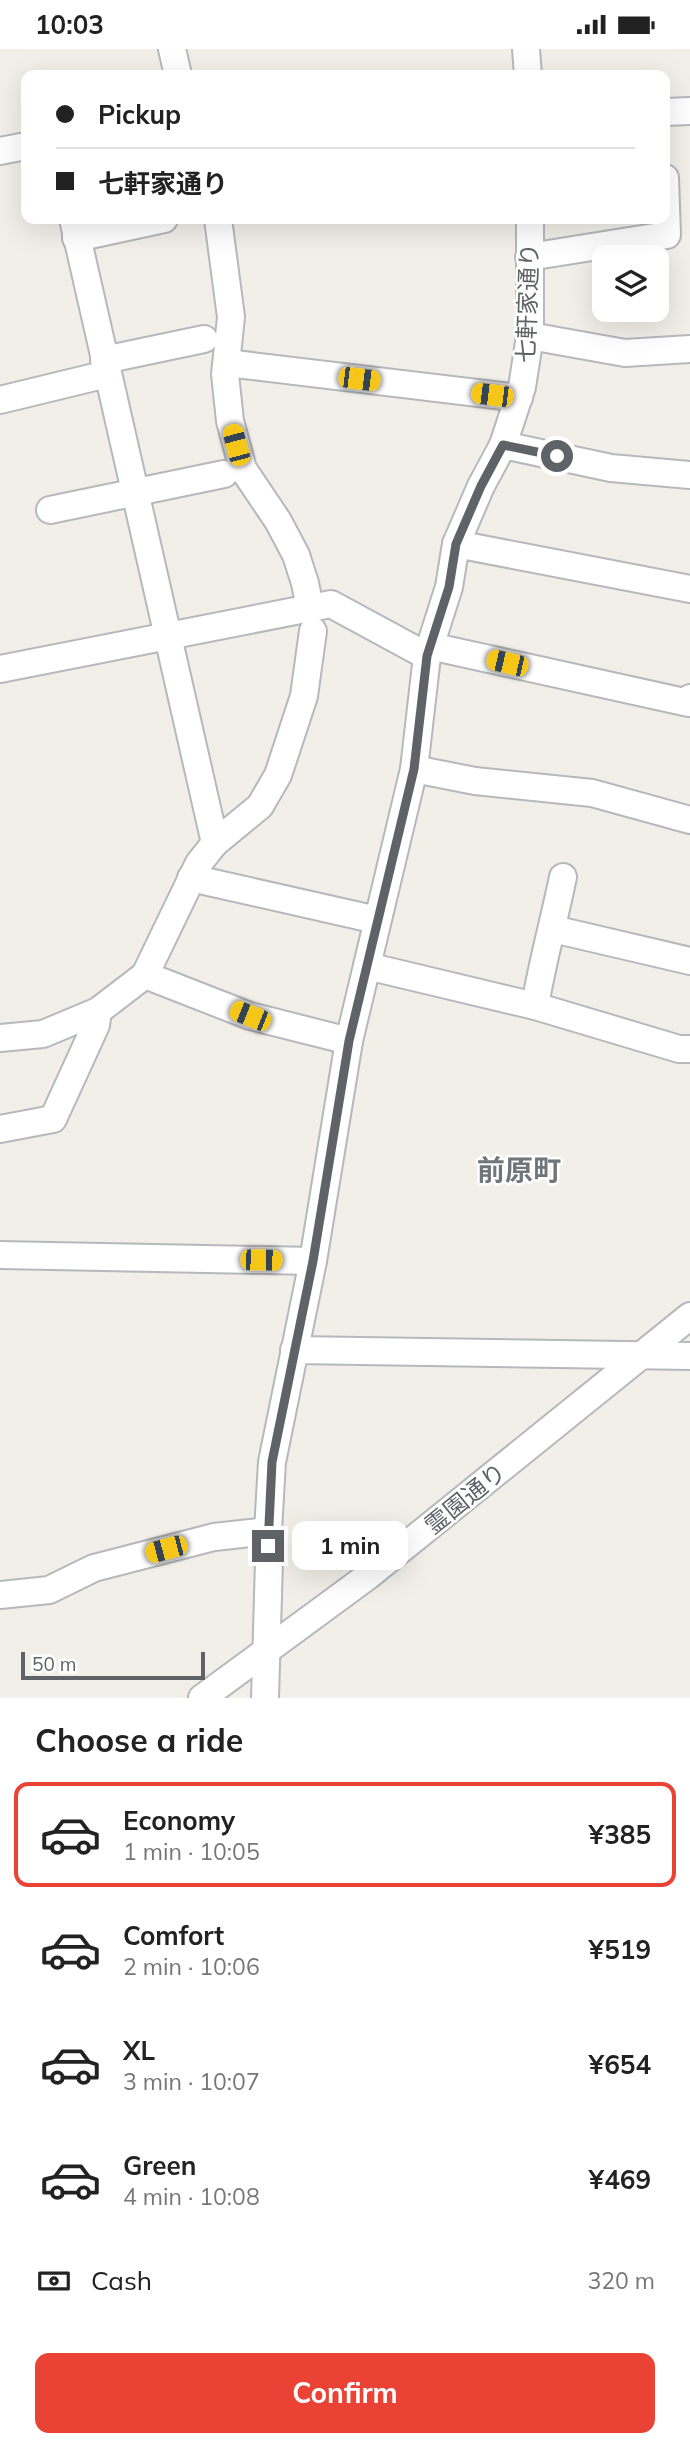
<!DOCTYPE html>
<meta charset="utf-8">
<style>
:root{--surface:#fff;--page:#f2f2f2;--text:#222;--muted:#767676;--line:#e0e0e0;--accent:#ea4335}
body{margin:0;font-family:Mulish,"Noto Sans JP",sans-serif;background:var(--page);color:var(--text);height:100vh;display:flex;flex-direction:column;font-size:26px;white-space:nowrap}
*{box-sizing:border-box;margin:0}
p{font-size:23px;color:var(--muted)}
.icon{flex:none;width:38px;height:38px;fill:none;stroke:currentColor;stroke-width:2;stroke-linecap:round;stroke-linejoin:round}
.map{position:relative;height:1649px;overflow:hidden}
.sheet{display:flex;flex-direction:column;background:var(--surface);flex:1}
.sheet>*{flex:none}
.banner{position:absolute;left:21px;top:21px;width:649px;height:154px;border-radius:14px;box-shadow:0 7px 28px #0002;display:grid;align-content:center;height:154px;padding:0 35px;background:var(--surface)}
.controls{position:absolute;left:592px;top:196px;display:grid;gap:14px}
.controls a{display:grid;place-items:center;width:77px;height:77px;border-radius:14px;background:var(--surface);box-shadow:0 7px 28px #0002;font-size:35px}
.scale{position:absolute;left:21px;bottom:18px;width:184px;box-sizing:border-box;padding-left:7px;border:4px solid #5f6368;border-top:0;font-size:19px;line-height:24px;white-space:nowrap;color:#5f6368;-webkit-text-stroke:5px #fff;paint-order:stroke}
.end{position:absolute;width:32px;height:32px;margin:-16px;border:9px solid #5f6368;background:#fff;box-shadow:0 0 0 4px #fff}
.from{border-radius:50%}
.bubble{position:absolute;height:49px;border-radius:14px;background:var(--surface);box-shadow:0 7px 28px #0002;font-size:23px;font-weight:700;line-height:49px;text-align:center}
.car{position:absolute;width:21px;height:42px;margin:-21px -10px;border-radius:9px;box-shadow:0 0 5px 2px #0007;background:linear-gradient(#f5c518 24%,#345 0 40%,#f5c518 0 76%,#345 0 86%,#f5c518 0)}
.banner b{display:flex;align-items:center;gap:24px;height:66px;font-size:26px}
.banner b+b{border-top:2px solid var(--line)}
.banner i{width:18px;height:18px;background:var(--text)}
ul{padding:0;list-style:none}
li{display:flex;align-items:center;gap:21px;height:105px;margin:0 14px 10px;padding:0 21px;border:4px solid transparent;border-radius:14px}
li div{flex:1}
li b{display:block;font-size:26px}
li em{font-style:normal;font-weight:700}
li.selected{border-color:var(--accent)}
li>.icon{width:63px;height:63px;stroke-width:1.5}
h2{padding:0 35px;font-size:32px;line-height:84px}
.pay{display:flex;align-items:center;gap:18px;height:77px;padding:0 35px;font-size:26px}
.pay p{margin-inline-start:auto}
.cta{display:flex;gap:14px;margin-top:auto;padding:14px 35px}
.cta a{flex:1;height:80px;border-radius:14px;background:var(--accent);color:#fff;font-size:28px;font-weight:700;line-height:80px;text-align:center}
.status{display:flex;justify-content:space-between;align-items:center;height:49px;padding:0 35px;background:var(--surface);direction:ltr}
.status svg{height:19px;fill:currentColor}
.map>svg:first-child{display:block}
.lines{fill:none;stroke-linecap:round;stroke-linejoin:round}
.minor-casing{stroke:#b5b8bc;stroke-width:30}
.minor{stroke:#fff;stroke-width:26}
.route{stroke:#5f6368;stroke-width:9}
.labels{text-anchor:middle;dominant-baseline:central;stroke-width:5;stroke-linejoin:round;paint-order:stroke}
.street-label{font-size:24px;fill:#5f6368;stroke:#fff}
.quarter-label{font-size:28px;font-weight:bold;fill:#70757a;stroke:#fff}
</style>
<div class="status"><b>10:03</b><svg viewBox="0 0 49 12"><path d="M0 12V9h3v3zM5 12V6h3v6zM10 12V3h3v9zM15 12V0h3v12zM26 1h20v11H26zM47 4h2v5h-2z"/></svg></div>
<div class="map">
<svg width="690" height="1649" viewBox="0 0 690 1649">
<rect width="100%" height="100%" fill="#f1efe8"/>
<g class="lines">
<defs>
<g id="minor">
<path d="M172 0 178 26"/>
<path d="M526 0 528 26"/>
<path d="M665 63 690 62"/>
<path d="M0 102 26 97"/>
<path d="M73 170 215 794"/>
<path d="M218 170 231 268 225 325 230 372 243 420 278 472 296 506 305 534 310 559"/>
<path d="M76 189 164 170"/>
<path d="M529 208 667 186 665 129"/>
<path d="M530 287 625 304 690 300"/>
<path d="M104 311 204 290"/>
<path d="M227 314 519 349"/>
<path d="M0 351 107 325"/>
<path d="M503 396 611 419 690 426"/>
<path d="M50 461 224 425"/>
<path d="M456 495 690 540"/>
<path d="M430 597 689 654 690 649"/>
<path d="M0 620 331 555 427 607"/>
<path d="M414 720 475 732 592 744 690 771"/>
<path d="M191 829 377 871"/>
<path d="M553 880 690 912"/>
<path d="M367 917 535 957 679 1000H690"/>
<path d="M145 926 250 967 349 992"/>
<path d="M535 957C542 914 554 872 563 828"/>
<path d="M0 989 43 985 98 962 145 926 199 814 215 794 260 757 278 726 304 647 313 582"/>
<path d="M0 1080 53 1070 96 976 98 962"/>
<path d="M0 1206 313 1212"/>
<path d="M294 1301 690 1307"/>
<path d="M0 1546 49 1541 94 1519 214 1488 268 1482"/>
<path d="M202 1649 368 1527 690 1267"/>
<path d="M265 1649 269 1512 268 1482 272 1413 313 1212 349 992 414 720 427 607 449 538 456 495 481 437 503 396 522 338 530 287V170"/>
</g>
</defs>
<use href="#minor" class="minor-casing"/>
<use href="#minor" class="minor"/>
</g>
<g class="lines">
<path class="route" d="M268 1497 272 1413 313 1212 349 992 414 720 427 607 449 538 456 495 481 437 503 396 557 407"/>
</g>
<g class="labels">
<g class="street-label">
<text transform="translate(527 254) rotate(-88)">七軒家通り</text>
<text transform="translate(465 1449) rotate(-39)">霊園通り</text>
</g>
<g class="quarter-label">
<text x="519" y="1120">前原町</text>
</g>
</g>
</svg>
<div class="controls">
<a><svg class="icon" aria-label="layers" viewBox="0 0 24 24"><path d="M12 4l9 5-9 5-9-5zM3 14l9 5 9-5"/></svg></a>
</div>
<div class="scale">50 m</div>
<i class="end from" style="left:557px;top:407px"></i>
<i class="end" style="left:268px;top:1497px"></i>
<div class="bubble" style="left:292px;top:1472px;width:116px">1 min</div>
<i class="car" style="left:359px;top:330px;rotate:97deg"></i>
<i class="car" style="left:492px;top:346px;rotate:277deg"></i>
<i class="car" style="left:236px;top:396px;rotate:345deg"></i>
<i class="car" style="left:507px;top:614px;rotate:283deg"></i>
<i class="car" style="left:250px;top:967px;rotate:292deg"></i>
<i class="car" style="left:261px;top:1211px;rotate:91deg"></i>
<i class="car" style="left:166px;top:1500px;rotate:255deg"></i>
<div class="banner">
<b><i class="from"></i>Pickup</b>
<b><i></i>七軒家通り</b>
</div>
</div>
<section class="sheet">
<h2>Choose a ride</h2>
<ul>
<li class="selected"><svg class="icon" aria-label="car" viewBox="0 0 24 24"><path d="M5 17H2v-5l4-1 3-4h7l3 4 3 1v5h-3M9 17h6M6 11h13"/><circle cx="7" cy="17" r="2"/><circle cx="17" cy="17" r="2"/></svg><div><b>Economy</b><p>1 min · 10:05</p></div><em>¥385</em></li>
<li><svg class="icon" aria-label="car" viewBox="0 0 24 24"><path d="M5 17H2v-5l4-1 3-4h7l3 4 3 1v5h-3M9 17h6M6 11h13"/><circle cx="7" cy="17" r="2"/><circle cx="17" cy="17" r="2"/></svg><div><b>Comfort</b><p>2 min · 10:06</p></div><em>¥519</em></li>
<li><svg class="icon" aria-label="car" viewBox="0 0 24 24"><path d="M5 17H2v-5l4-1 3-4h7l3 4 3 1v5h-3M9 17h6M6 11h13"/><circle cx="7" cy="17" r="2"/><circle cx="17" cy="17" r="2"/></svg><div><b>XL</b><p>3 min · 10:07</p></div><em>¥654</em></li>
<li><svg class="icon" aria-label="car" viewBox="0 0 24 24"><path d="M5 17H2v-5l4-1 3-4h7l3 4 3 1v5h-3M9 17h6M6 11h13"/><circle cx="7" cy="17" r="2"/><circle cx="17" cy="17" r="2"/></svg><div><b>Green</b><p>4 min · 10:08</p></div><em>¥469</em></li>
</ul>
<div class="pay"><svg class="icon" aria-label="cash" viewBox="0 0 24 24"><path d="M3 7h18v10H3z"/><circle cx="12" cy="12" r="2"/></svg>Cash<p>320 m</p></div>
<div class="cta"><a>Confirm</a></div>
</section>
